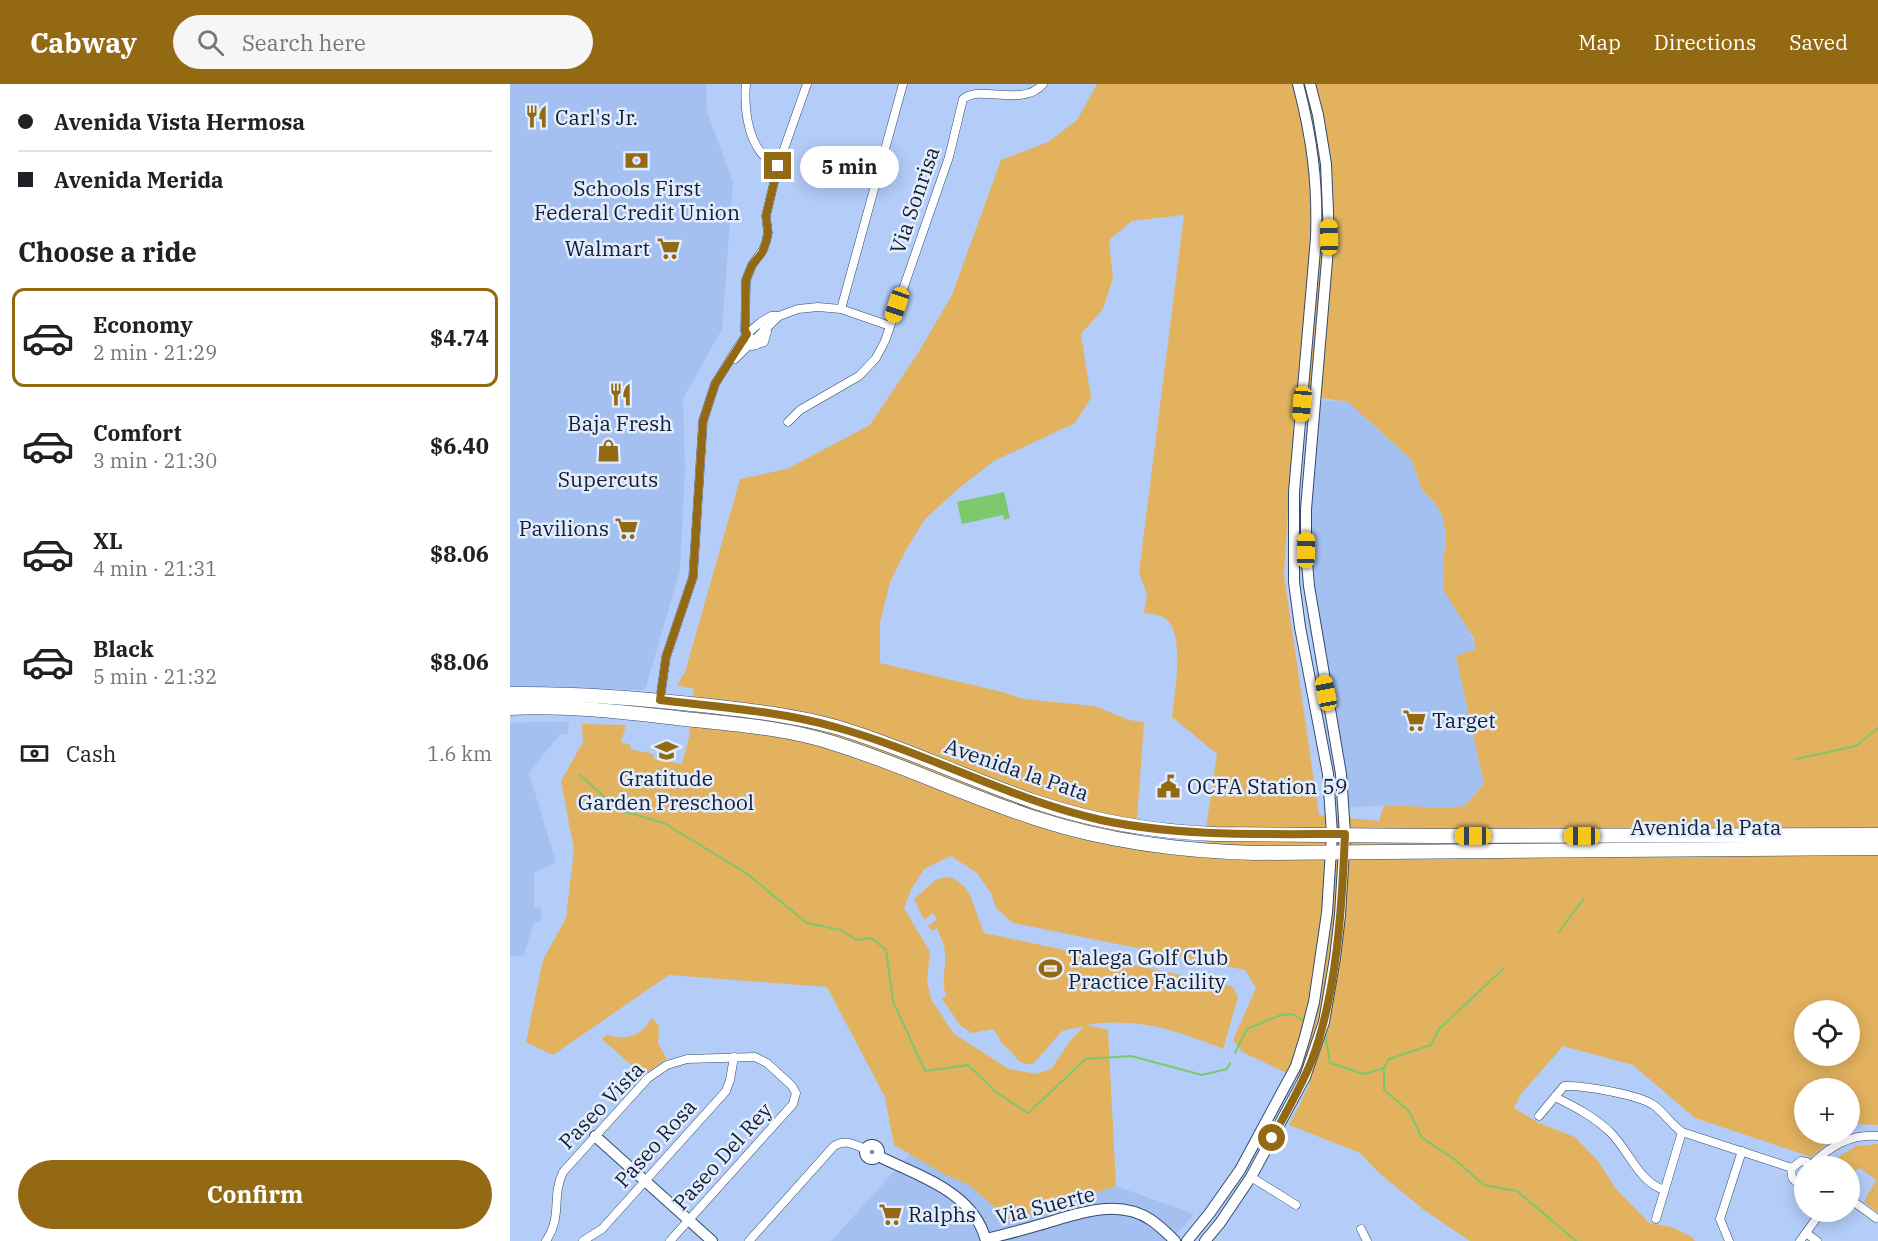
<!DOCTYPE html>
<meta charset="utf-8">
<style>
:root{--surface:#fff;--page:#f6f6f6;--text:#202124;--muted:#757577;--line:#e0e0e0;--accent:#936a13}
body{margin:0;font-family:"IBM Plex Serif",serif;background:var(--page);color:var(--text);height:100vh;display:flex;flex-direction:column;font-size:22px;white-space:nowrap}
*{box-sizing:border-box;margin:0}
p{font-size:20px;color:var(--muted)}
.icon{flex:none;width:33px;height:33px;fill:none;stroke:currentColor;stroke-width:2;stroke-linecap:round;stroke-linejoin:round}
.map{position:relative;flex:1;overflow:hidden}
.details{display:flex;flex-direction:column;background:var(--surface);width:510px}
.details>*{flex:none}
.banner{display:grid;align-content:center;height:132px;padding:0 18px;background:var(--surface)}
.controls{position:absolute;left:1284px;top:916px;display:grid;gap:12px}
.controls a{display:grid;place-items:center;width:66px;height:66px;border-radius:50%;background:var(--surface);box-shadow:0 3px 15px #0003;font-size:30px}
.end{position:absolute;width:27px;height:27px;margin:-14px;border:8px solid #936a13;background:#fff;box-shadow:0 0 0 3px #fff}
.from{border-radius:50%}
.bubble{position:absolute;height:42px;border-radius:21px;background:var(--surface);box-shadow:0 3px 15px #0003;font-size:20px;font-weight:700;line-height:42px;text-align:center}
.car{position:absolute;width:18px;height:36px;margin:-18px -9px;border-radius:8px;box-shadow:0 0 4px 2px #0007;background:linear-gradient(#f5c518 24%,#345 0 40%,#f5c518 0 76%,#345 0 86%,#f5c518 0)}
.banner b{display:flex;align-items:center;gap:21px;height:57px;font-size:22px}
.banner b+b{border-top:2px solid var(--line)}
.banner i{width:15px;height:15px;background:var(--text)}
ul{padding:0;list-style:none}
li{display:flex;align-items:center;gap:18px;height:99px;margin:0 12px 9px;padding:0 6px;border:3px solid transparent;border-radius:12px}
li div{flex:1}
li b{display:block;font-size:22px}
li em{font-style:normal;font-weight:700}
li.selected{border-color:var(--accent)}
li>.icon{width:54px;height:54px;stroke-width:1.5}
h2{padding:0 18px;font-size:27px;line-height:72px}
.pay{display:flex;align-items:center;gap:15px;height:66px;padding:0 18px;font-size:22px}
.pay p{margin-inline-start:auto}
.button{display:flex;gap:12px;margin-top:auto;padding:12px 18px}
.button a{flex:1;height:69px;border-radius:36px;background:var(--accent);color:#fff;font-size:24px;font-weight:700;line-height:69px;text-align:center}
header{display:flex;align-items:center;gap:36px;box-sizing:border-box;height:84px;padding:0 30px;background:var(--accent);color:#fff}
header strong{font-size:28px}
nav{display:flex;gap:33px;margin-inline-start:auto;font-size:21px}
.search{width:420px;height:54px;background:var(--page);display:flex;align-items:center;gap:15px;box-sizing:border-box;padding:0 21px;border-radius:33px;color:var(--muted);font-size:22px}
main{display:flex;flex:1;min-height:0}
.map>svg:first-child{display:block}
.built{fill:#a3c0f0}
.green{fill:#e2b25f;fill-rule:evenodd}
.water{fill:#7dc76d}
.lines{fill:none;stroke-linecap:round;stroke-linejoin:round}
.stream{stroke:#7dc76d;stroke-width:2}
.street-casing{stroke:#344a6e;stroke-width:9}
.secondary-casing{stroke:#344a6e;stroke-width:12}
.highway-casing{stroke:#344a6e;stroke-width:15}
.street{stroke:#fff;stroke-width:8}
.secondary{stroke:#fff;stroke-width:10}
.highway{stroke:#fff;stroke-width:14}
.route{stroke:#936a13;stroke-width:8}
.labels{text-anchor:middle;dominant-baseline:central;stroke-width:5;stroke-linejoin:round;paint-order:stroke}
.poi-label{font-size:21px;fill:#161f2f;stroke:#e2edff;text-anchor:start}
.street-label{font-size:21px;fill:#161f2f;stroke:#e2edff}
</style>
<header>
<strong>Cabway</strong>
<div class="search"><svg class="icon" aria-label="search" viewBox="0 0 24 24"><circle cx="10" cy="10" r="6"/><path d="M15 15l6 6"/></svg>Search here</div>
<nav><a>Map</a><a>Directions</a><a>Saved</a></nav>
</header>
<main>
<section class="details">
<div class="banner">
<b><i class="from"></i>Avenida Vista Hermosa</b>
<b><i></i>Avenida Merida</b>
</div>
<h2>Choose a ride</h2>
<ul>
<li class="selected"><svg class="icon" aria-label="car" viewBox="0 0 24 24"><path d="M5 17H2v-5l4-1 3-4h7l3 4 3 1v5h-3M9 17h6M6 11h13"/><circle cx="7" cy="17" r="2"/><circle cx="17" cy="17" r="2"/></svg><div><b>Economy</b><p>2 min · 21:29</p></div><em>$4.74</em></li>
<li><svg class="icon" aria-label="car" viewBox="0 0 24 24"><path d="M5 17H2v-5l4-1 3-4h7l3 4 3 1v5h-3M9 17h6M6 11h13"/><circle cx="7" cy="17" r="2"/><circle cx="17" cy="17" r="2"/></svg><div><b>Comfort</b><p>3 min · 21:30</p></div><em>$6.40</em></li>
<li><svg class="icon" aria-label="car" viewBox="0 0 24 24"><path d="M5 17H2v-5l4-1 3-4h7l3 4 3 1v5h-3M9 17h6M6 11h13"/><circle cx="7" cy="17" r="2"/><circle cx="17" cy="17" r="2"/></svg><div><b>XL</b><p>4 min · 21:31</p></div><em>$8.06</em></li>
<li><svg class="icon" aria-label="car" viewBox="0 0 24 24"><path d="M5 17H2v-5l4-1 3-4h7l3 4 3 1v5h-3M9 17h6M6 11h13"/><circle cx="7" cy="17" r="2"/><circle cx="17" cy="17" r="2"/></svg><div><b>Black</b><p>5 min · 21:32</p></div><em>$8.06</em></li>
</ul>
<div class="pay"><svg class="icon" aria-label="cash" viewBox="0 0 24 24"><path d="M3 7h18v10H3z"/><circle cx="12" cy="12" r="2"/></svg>Cash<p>1.6 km</p></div>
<div class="button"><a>Confirm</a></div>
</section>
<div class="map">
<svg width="1368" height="1157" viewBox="0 0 1368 1157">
<rect width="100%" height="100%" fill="#b3cdf8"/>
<g class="built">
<path d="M0 0H196L197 28 223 98 212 245 173 315 175 385 170 486 135 606 0 602Z"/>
<path d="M808 316 838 318 902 376 912 406 925 419 933 433 936 454 933 481 966 565 946 572 974 700 955 722 935 724 874 721 835 724 808 544 799 428Z"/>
<path d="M25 638H59L57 650H50L19 689 46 778 24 789V823L31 824V837L24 838 14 871 0 872V639Z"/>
<path d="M401 1069 436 1091 459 1101 500 1136 606 1102 684 1130 661 1157H321Z"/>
</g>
<g class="green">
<path d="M587 0H1368V1041L1342 1040 1340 1042V1005H1294V1050H1329L1301 1073 1185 1034 1123 981 1053 962 1011 1010 1004 1024 1029 1039 1065 1053 1088 1077 1106 1105 1139 1139 1162 1143 1182 1153 1185 1157H960L914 1126 869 1089 850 1069 779 1041 800 1000 732 968 723 956 746 904 735 886 503 839 486 824 481 809 467 789 441 772 414 785 402 804 394 824 420 868 417 896 421 915 444 950 499 985 527 990 542 984 560 957 574 942 552 947 523 980C509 981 508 976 500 966 498 964 495 963 493 960 488 955 489 950 482 945L462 949 450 941 432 915 436 912C430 893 438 881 434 863 433 857 429 850 427 844L422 847 418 842 427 835 423 829 414 836 404 815 427 795 441 793 454 802 461 814 474 849 722 902 728 913 713 965C666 946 626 933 576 941L598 946 606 1102 500 1136 459 1101 436 1091 384 1061 375 1013 317 903 159 891 43 971 16 958 33 876 56 834 64 766 51 697 73 658 72 640 116 641 111 658 121 661 120 665 143 670 144 675 172 680 179 653 184 605 167 601 175 588 230 395 277 385 360 341 408 269 442 211 491 76 538 58 567 36ZM674 131 629 489 637 510 634 529C640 530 648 530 653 533 677 545 664 610 662 633L707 670 692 771 625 762 634 638 619 636 584 622 513 615 492 608 370 579V539L380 498 396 466 415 435 448 405 484 377 565 339 581 314 571 250 593 225 603 194 599 156 622 137ZM799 312 838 318 902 376 912 406 925 419 933 433 936 454 933 481 934 507 963 553 966 565 946 572 974 700 955 722 935 724 874 721 869 737 809 731 774 491 785 315ZM1294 927H1340V972H1294Z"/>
<path d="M142 934 149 942 148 959 157 975 133 991 92 955 97 951C118 956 130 953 142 934Z"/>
<path d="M1368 1060V1129L1354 1118 1366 1096 1350 1084 1340 1090V1083H1313L1346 1062Z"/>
</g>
<path class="water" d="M494 408 500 434 494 436 493 431 452 440 447 418Z"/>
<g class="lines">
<g class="stream">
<path d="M1286 675 1346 662 1368 644"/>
<path d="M70 691 109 726 154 739 236 789 297 839 331 846 347 856 362 854 376 866 383 917 415 987 458 981 486 1008 518 1029 576 975 621 972 692 991 717 985 720 979"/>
<path d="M1049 848 1074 814"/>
<path d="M815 949 820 979 854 990 874 984V1006L899 1027 912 1054 944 1075 974 1101 1007 1107 1066 1157"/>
<path d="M725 969 737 945 744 942 771 931 782 930 794 937"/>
<path d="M874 984 879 975 921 961 929 945 994 884"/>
</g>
<defs>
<g id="street">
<path d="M236 0C234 22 237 52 252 70 256 75 263 78 268 82"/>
<path d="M331 225 393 0"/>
<path d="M246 261 235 247 236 196 242 181 253 166 256 158 258 149 256 132 268 82 297 0"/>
<path d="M242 262 254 258 257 248 254 245"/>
<path d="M225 275 269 232"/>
<path d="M278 338 290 326 349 292 366 274 375 257 439 73 453 15C471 0 512 24 533 0"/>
<path d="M150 616 156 573 183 493 193 337 205 300 226 266 237 250 251 238 261 232H269L288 225 308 223 331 225 380 242"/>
<path d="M1045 1013C1065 1023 1085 1033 1101 1049 1119 1067 1129 1098 1154 1106"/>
<path d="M1029 1032 1054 1002C1073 1001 1131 1011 1145 1022 1155 1030 1161 1040 1172 1048L1282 1084"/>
<path d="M1301 1081C1320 1062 1340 1050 1368 1052"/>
<path d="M741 1093 786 1121"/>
<path d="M1294 1100C1284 1099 1280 1094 1282 1084L1291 1077 1297 1078 1302 1083"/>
<path d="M1340 1115 1366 1134"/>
<path d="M1146 1135 1172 1048"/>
<path d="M851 1145 857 1157"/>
<path d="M1296 1149 1307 1157"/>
<path d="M36 1157C53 1131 41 1114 53 1088L138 994 157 981 177 975 245 973 257 979 282 1002 286 1009 283 1020 160 1157"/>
<path d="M73 1157 92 1145 216 1007 220 996 224 973"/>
<path d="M239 1157 324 1062C336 1055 343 1060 355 1065"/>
<path d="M1219 1157 1210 1135 1232 1067"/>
<path d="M1290 1157 1311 1128"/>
</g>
<g id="secondary">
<path d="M85 1052 202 1157"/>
<circle cx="362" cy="1068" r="7"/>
<path d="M368 1072C409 1092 464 1108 476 1157"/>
<path d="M476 1155C493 1151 512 1146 529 1141 564 1131 607 1113 641 1136 650 1142 658 1150 665 1157"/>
<path d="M677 1157 699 1130 730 1086 786 982 795 953 804 918 817 829 822 750 818 690 790 543 784 498V408L806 154C808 98 802 54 788 0"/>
<path d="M695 1157 710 1139 741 1093 795 993 814 938 825 874 830 831 835 750 831 690 799 502 796 466V425L819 153 816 80 808 31 800 0"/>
</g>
<g id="highway">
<path d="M0 610C63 609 128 614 191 621 236 626 282 631 326 643 394 663 458 695 526 718 583 737 645 748 705 750L920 752 1368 751"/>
<path d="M0 624C56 621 112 628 167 634 219 640 273 643 323 659 394 681 461 714 531 736 600 758 673 767 745 769L1368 764"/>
</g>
</defs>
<use href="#street" class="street-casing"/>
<use href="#secondary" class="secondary-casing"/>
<use href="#highway" class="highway-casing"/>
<use href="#street" class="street"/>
<use href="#secondary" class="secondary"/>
<use href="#highway" class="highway"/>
</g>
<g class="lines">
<path class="route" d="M268 82 256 132 258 149 256 158 252 169 242 181 236 196 235 247 237 250 205 300 193 337 183 493 156 573 150 616C209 623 268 627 325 643 416 668 499 715 591 736 671 753 754 750 835 750 832 822 827 909 802 976 791 1003 776 1029 762 1054"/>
</g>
<defs>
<symbol id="restaurant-bare" viewBox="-9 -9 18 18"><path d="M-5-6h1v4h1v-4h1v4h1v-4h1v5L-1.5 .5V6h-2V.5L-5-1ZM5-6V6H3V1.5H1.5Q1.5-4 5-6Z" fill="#936a13" stroke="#e2edff" stroke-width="2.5" paint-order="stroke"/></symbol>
<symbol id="bank-bare" viewBox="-9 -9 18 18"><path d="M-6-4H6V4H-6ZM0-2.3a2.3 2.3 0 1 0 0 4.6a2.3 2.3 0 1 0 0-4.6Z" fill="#936a13" stroke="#e2edff" stroke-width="2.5" paint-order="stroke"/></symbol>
<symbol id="supermarket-bare" viewBox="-9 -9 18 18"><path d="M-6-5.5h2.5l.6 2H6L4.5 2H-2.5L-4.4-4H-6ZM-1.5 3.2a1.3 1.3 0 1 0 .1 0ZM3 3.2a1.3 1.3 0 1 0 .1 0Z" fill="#936a13" stroke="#e2edff" stroke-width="2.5" paint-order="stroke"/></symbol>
<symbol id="shop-bare" viewBox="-9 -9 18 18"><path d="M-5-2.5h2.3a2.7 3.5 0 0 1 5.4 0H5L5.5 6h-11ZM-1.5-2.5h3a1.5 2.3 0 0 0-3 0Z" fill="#936a13" stroke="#e2edff" stroke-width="2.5" paint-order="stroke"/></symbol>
<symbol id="school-bare" viewBox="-9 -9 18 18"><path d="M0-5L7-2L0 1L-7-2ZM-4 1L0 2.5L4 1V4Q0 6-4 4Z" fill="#936a13" stroke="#e2edff" stroke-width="2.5" paint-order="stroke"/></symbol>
<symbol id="civic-bare" viewBox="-9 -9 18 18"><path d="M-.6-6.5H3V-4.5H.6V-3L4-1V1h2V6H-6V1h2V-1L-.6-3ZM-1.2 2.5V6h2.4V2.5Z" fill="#936a13" stroke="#e2edff" stroke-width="2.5" paint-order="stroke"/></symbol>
<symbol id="stadium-bare" viewBox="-9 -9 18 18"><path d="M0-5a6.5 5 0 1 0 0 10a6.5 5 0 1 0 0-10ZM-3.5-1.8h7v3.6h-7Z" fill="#936a13" stroke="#e2edff" stroke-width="2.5" paint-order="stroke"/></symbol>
</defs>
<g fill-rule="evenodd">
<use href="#restaurant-bare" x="10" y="16" width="33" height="33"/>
<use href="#bank-bare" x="110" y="60" width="33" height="33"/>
<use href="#supermarket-bare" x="142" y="148" width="33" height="33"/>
<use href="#restaurant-bare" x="94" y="294" width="33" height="33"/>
<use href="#shop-bare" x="82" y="350" width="33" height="33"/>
<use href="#supermarket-bare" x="100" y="428" width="33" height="33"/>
<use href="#supermarket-bare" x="888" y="620" width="33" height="33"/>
<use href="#school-bare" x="140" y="650" width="33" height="33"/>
<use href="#civic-bare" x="642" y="686" width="33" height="33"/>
<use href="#stadium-bare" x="524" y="868" width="33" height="33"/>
<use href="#supermarket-bare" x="364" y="1114" width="33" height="33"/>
</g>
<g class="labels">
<g class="poi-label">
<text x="45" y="33">Carl's Jr.</text>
<text x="127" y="104" text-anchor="middle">Schools First<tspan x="127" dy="24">Federal Credit Union</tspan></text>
<text x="140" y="164" text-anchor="end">Walmart</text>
<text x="110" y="339" text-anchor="middle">Baja Fresh</text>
<text x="98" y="395" text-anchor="middle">Supercuts</text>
<text x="99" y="444" text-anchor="end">Pavilions</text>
<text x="922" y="636">Target</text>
<text x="156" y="694" text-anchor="middle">Gratitude<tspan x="156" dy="24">Garden Preschool</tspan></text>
<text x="677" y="702">OCFA Station 59</text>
<text x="558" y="873">Talega Golf Club<tspan x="558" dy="24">Practice Facility</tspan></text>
<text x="398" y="1130">Ralphs</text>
</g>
<g class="street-label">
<text transform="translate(404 116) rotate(-71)">Via Sonrisa</text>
<text transform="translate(507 685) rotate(19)">Avenida la Pata</text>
<text x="1196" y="743">Avenida la Pata</text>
<text transform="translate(91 1021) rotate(-46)">Paseo Vista</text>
<text transform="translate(145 1059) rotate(-48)">Paseo Rosa</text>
<text transform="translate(212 1072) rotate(-48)">Paseo Del Rey</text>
<text transform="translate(535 1121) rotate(-14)">Via Suerte</text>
</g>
</g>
</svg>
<div class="controls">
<a><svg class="icon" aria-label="locate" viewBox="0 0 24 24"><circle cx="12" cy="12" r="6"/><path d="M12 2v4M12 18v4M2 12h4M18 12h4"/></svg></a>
<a>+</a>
<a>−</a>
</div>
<i class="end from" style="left:762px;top:1054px"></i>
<i class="end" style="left:268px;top:82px"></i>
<div class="bubble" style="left:290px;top:62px;width:99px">5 min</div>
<i class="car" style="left:819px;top:153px;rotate:359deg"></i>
<i class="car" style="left:387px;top:221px;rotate:199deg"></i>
<i class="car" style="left:792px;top:320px;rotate:185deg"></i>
<i class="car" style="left:796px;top:466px;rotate:1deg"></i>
<i class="car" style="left:816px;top:609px;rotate:349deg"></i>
<i class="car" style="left:963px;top:752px;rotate:270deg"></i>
<i class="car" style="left:1072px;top:752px;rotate:270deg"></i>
</div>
</main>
